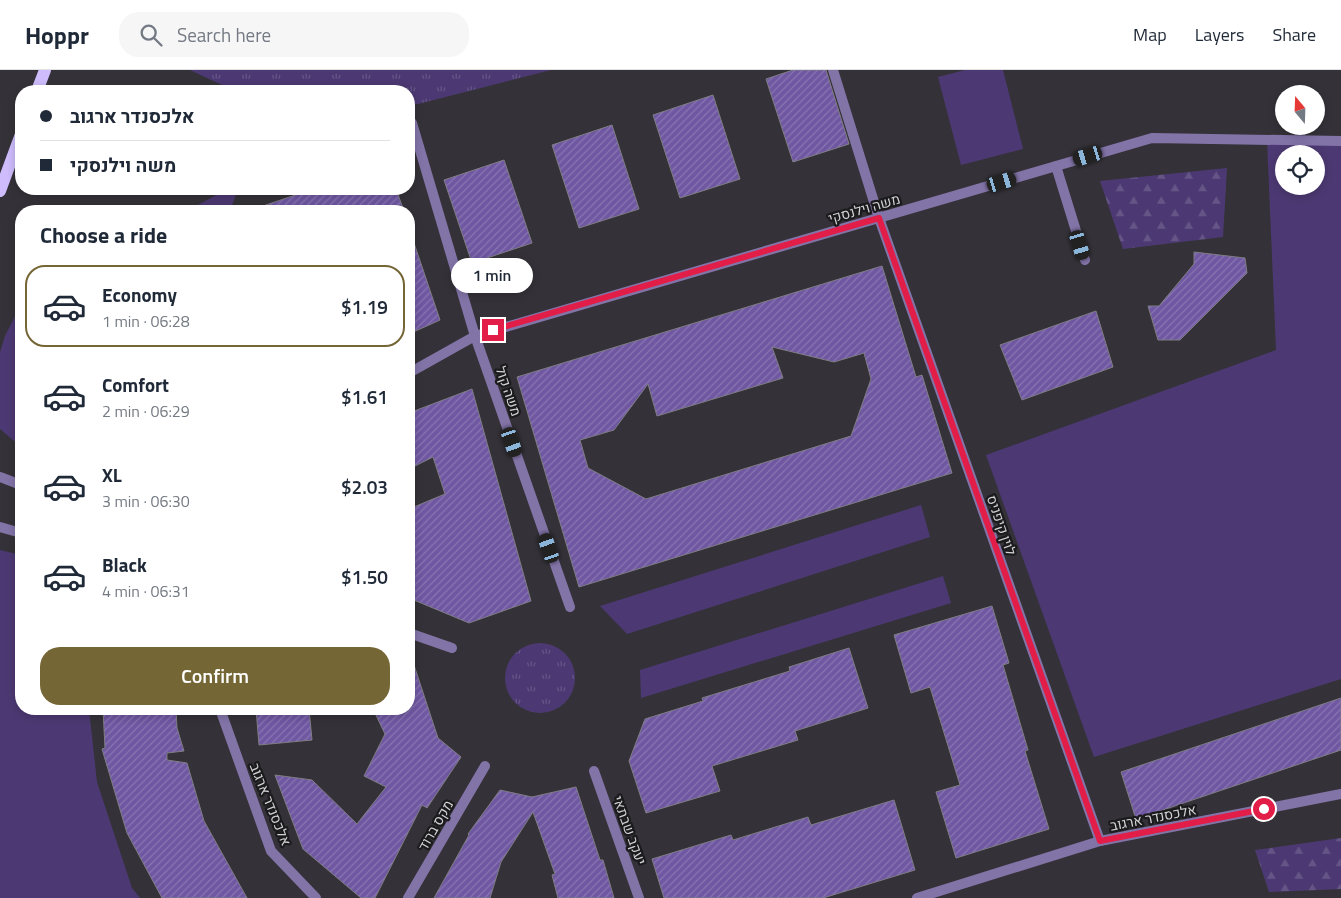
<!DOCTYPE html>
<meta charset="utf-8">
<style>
:root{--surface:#fff;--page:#f6f6f7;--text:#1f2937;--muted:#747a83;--line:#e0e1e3;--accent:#756636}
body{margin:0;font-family:"Titillium Web",Heebo,sans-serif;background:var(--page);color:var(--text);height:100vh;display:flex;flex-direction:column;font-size:19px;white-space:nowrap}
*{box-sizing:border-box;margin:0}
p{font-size:16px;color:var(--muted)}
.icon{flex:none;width:28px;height:28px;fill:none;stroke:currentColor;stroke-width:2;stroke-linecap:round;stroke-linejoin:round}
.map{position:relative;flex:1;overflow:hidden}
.drawer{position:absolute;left:15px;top:135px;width:400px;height:510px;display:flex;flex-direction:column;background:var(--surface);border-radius:20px;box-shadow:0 2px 8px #0003}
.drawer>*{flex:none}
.top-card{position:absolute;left:15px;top:15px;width:400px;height:110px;border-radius:20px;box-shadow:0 2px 8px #0003;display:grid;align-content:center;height:110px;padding:0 25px;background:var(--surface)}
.needle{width:32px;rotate:341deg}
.buttons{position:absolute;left:1275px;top:15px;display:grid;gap:10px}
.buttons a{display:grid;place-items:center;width:50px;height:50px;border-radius:50%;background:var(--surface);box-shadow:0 2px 8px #0003;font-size:25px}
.end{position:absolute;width:22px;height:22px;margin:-11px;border:6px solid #e11d48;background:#fff;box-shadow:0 0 0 2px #fff}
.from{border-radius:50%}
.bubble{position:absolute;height:35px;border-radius:18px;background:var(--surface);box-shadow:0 2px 8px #0003;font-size:16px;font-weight:600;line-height:35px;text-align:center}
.car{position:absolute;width:15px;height:30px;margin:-15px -8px;border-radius:6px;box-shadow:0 0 4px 1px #0007;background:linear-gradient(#222 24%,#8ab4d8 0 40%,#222 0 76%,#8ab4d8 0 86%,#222 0)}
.top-card b{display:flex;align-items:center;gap:18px;height:48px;font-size:19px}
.top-card b+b{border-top:1px solid var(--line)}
.top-card i{width:12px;height:12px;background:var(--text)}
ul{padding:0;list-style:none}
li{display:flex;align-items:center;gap:15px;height:82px;margin:0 10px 8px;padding:0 15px;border:2px solid transparent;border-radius:20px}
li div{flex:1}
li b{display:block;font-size:19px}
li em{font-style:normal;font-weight:600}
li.current{border-color:var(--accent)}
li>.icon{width:45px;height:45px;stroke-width:1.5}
h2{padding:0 25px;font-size:22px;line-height:60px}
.primary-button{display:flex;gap:10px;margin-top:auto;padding:10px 25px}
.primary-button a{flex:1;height:58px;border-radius:20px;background:var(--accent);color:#fff;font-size:20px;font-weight:600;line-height:58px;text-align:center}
header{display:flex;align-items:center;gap:30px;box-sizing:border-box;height:70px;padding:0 25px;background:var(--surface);border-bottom:1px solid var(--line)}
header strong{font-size:24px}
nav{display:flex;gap:28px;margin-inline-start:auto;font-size:18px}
.search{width:350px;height:45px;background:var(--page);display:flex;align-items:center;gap:12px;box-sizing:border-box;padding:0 18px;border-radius:20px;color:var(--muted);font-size:19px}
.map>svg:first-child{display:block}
.grass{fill:url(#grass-tufts)}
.forest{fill:url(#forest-firs)}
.park{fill:#4c3973;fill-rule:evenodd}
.building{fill:url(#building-hatch);stroke:#7f7d84;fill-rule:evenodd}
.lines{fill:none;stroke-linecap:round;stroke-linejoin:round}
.service{stroke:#8374a8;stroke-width:10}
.minor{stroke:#8374a8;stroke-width:10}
.primary{stroke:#cebcfc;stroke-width:12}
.route{stroke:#e11d48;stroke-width:6}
.labels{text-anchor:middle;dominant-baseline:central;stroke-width:4.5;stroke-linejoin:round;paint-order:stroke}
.street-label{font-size:14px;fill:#d2d2d5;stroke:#1b1a1d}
</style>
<header>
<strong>Hoppr</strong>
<div class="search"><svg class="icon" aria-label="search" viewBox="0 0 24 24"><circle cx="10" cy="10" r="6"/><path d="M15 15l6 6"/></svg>Search here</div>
<nav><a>Map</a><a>Layers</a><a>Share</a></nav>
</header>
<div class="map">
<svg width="1341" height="828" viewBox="0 0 1341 828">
<defs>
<pattern id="grass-tufts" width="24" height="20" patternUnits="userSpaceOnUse" patternTransform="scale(1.25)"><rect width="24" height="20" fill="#4c3973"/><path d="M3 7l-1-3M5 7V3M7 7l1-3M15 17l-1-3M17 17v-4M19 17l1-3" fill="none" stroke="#655586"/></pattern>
<pattern id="forest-firs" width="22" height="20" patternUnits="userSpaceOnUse" patternTransform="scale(1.25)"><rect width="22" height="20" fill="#4c3973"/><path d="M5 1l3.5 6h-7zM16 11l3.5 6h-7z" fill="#655586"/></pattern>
<pattern id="building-hatch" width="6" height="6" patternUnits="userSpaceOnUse" patternTransform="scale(1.25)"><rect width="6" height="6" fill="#6f57a2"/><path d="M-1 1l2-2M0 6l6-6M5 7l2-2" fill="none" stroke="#8976b2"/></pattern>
</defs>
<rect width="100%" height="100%" fill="#343238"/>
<g class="grass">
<path d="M190 0H551L418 34H409V21H235Z"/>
<circle cx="540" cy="608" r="35"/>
</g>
<g class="forest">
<path d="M1227 98 1223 167 1123 179 1100 111Z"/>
<path d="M1341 768V819L1269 822 1255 780Z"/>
</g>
<g class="park">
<path d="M965 0H1003L1023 79 961 95 938 7Z"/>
<path d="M1267 70 1341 72V609L1094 687 986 385 1276 280ZM1284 84H1316V116H1284Z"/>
<path d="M228 119H238L230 141H186Z"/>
<path d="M21 234V377L0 359V282L5 266Z"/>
<path d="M921 435 930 467 627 564 600 536Z"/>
<path d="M0 480 21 485V639H89L97 712 132 818 140 828H0Z"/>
<path d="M943 506 951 533 641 628 640 600Z"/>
</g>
<g class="building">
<path d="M793 0H826L849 74 793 92 766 9Z"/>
<path d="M713 25 740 109 680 128 653 45Z"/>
<path d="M612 55 639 139 579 158 552 75Z"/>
<path d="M504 90 532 173 472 193 444 110Z"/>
<path d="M313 119H396L404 141H257V138Z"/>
<path d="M409 167H412L440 250 409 264Z"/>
<path d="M1194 182 1245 188 1247 203 1180 270H1158L1148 236H1159L1194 194Z"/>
<path d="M882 196 916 307 922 305 952 403 579 517 517 307ZM772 277 834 292 864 283 871 309 851 366 646 429 588 398 580 370 614 360 648 314 657 346 783 308Z"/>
<path d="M1096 241 1113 297 1022 330 1000 275Z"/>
<path d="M472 319 531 531 469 553 409 528V439L445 424 433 387 409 399V343Z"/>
<path d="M992 536 1009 593 1003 595 1028 680 1025 681 1049 759 956 788 936 722 960 715 930 617 911 623 894 565Z"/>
<path d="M849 578 868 638 795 661 798 670 712 696 720 721 646 743 629 691 645 649 703 631 702 628 790 601 789 597Z"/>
<path d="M412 589 438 668 461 687 427 738 422 735 375 828H361L303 779 275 705 312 710 357 754 386 717 364 706 385 664 373 639H409V590Z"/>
<path d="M1341 628V680L1136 749 1121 702Z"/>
<path d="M103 639H176L177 658 184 681 167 683V690L187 693 204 751 247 828H162L127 763 102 679 105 678Z"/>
<path d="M256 639H309L312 670 259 675Z"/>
<path d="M576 717 600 790H603L614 828H558L552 805 555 804 533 742 501 792 490 828H434L469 765 468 764 500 720 532 727Z"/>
<path d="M894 730 915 800 823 828H664L652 789 731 765 733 770 808 747 811 755Z"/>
</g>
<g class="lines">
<path class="service" d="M1056 96 1085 190"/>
<g class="minor">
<path d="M833 0 879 148 1100 771"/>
<path d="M412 53 475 266 570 537"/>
<path d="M409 303 475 266 1152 68 1341 71"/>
<path d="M0 407 21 415"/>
<path d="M0 457 21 463"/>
<path d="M409 563 452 578"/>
<path d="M220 639 271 781 316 828"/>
<path d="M594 701 639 828"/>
<path d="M408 828 485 696"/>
<path d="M917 828 1100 771 1341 724"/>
</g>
<g class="primary">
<path d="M37 21 45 0"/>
<path d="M0 121 21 64"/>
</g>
</g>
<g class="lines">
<path class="route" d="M493 260 879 148 1100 771 1264 739"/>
</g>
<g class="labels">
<g class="street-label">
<text transform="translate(864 138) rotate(-16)">משה וילנסקי</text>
<text transform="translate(509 321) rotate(71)">משה קול</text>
<text transform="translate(1002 455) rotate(71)">לוין קיפניס</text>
<text transform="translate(271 734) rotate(68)">אלכסנדר ארגוב</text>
<text transform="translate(1153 747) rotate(-11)">אלכסנדר ארגוב</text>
<text transform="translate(435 755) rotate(-60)">מקס ברוד</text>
<text transform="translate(630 760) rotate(70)">יעקב שבתאי</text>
</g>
</g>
</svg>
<div class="buttons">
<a><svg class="needle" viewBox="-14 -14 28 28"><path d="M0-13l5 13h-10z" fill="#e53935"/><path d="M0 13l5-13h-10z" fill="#747a83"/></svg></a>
<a><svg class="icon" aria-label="locate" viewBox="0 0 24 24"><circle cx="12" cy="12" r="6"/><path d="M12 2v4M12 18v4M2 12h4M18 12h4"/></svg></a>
</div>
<i class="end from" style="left:1264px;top:739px"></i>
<i class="end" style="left:493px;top:260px"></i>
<div class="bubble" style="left:451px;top:188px;width:82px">1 min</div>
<i class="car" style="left:1088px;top:86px;rotate:253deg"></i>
<i class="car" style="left:1002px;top:112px;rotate:73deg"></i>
<i class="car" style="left:1080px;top:175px;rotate:163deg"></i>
<i class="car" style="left:512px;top:372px;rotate:161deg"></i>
<i class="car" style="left:549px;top:478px;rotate:341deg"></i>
<div class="top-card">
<b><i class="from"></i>אלכסנדר ארגוב</b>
<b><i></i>משה וילנסקי</b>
</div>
<section class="drawer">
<h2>Choose a ride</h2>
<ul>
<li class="current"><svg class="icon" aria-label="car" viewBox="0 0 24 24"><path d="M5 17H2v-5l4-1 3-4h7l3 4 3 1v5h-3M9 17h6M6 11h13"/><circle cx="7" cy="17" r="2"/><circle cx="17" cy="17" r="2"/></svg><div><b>Economy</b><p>1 min · 06:28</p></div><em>$1.19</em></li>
<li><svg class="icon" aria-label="car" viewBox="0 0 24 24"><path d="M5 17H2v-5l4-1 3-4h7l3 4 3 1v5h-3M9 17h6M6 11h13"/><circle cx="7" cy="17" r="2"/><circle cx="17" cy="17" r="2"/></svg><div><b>Comfort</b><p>2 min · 06:29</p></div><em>$1.61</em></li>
<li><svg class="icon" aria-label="car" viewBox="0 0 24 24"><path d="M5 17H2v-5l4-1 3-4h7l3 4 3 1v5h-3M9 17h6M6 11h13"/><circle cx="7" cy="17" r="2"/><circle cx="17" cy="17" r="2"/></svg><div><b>XL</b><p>3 min · 06:30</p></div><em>$2.03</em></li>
<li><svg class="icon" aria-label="car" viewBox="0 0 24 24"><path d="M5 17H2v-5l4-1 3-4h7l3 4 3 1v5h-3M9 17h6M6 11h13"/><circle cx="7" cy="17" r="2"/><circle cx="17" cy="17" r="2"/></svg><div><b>Black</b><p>4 min · 06:31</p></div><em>$1.50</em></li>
</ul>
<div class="primary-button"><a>Confirm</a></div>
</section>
</div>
